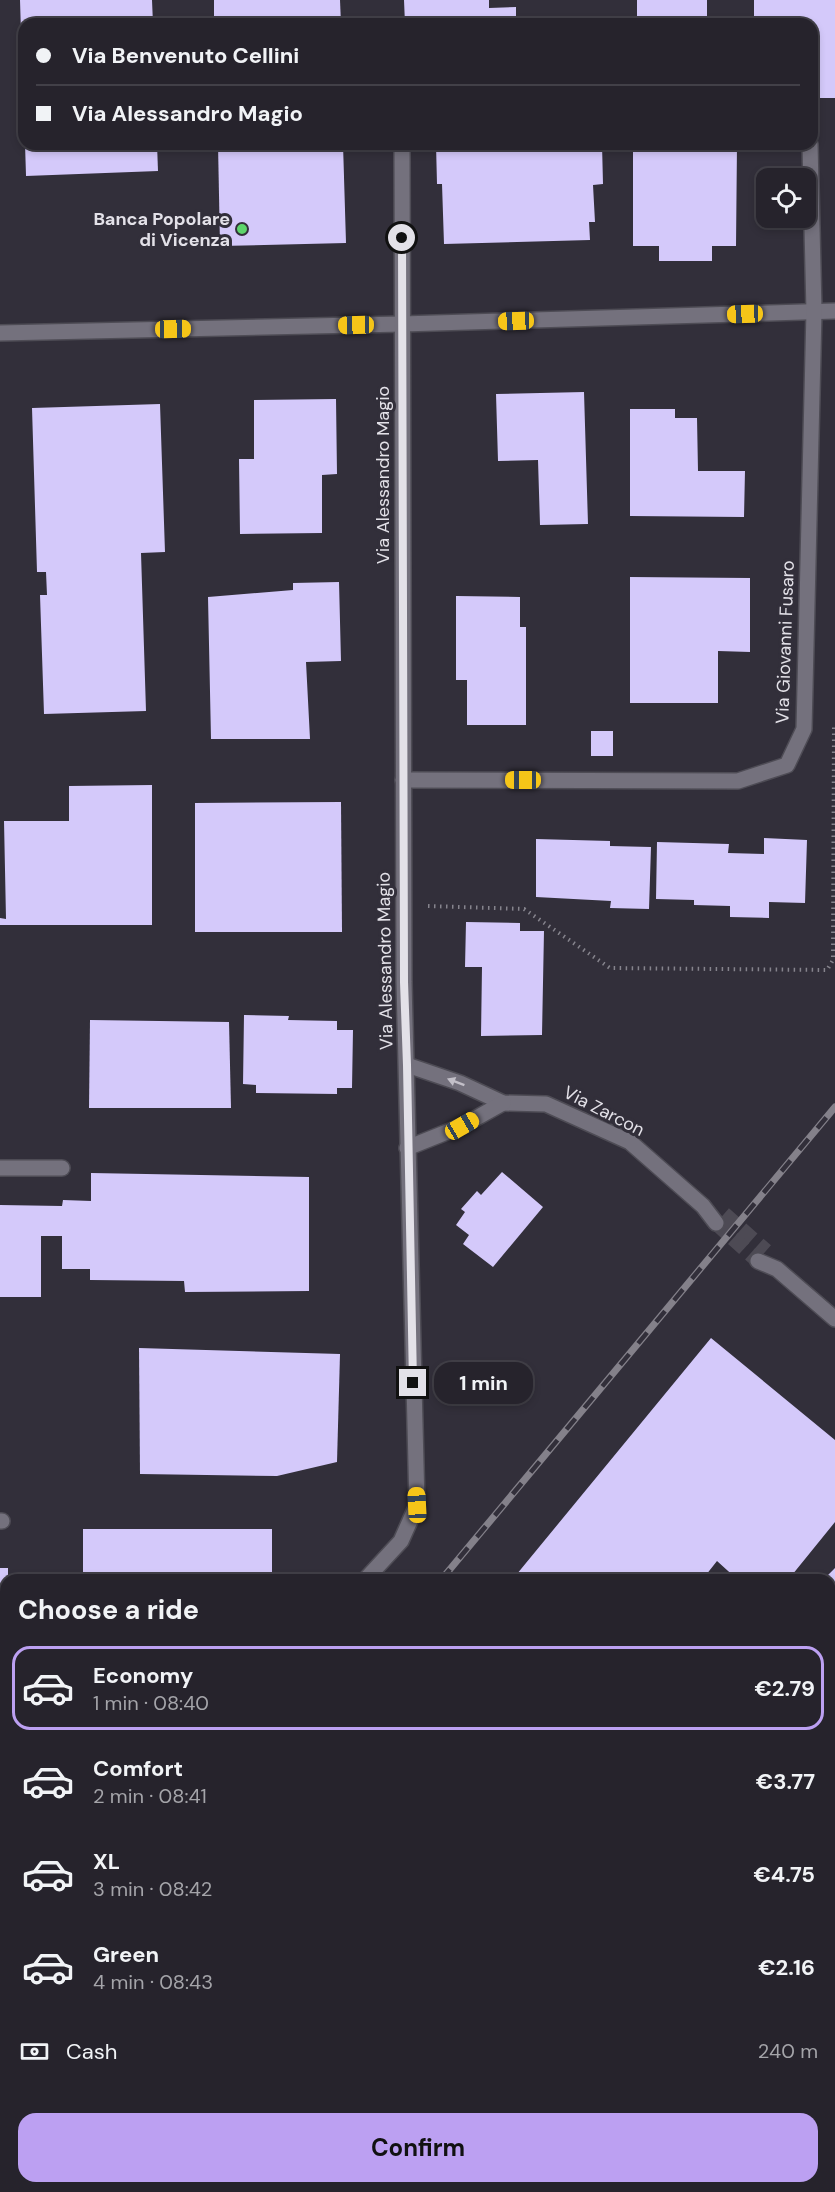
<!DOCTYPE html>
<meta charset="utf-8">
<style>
:root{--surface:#26232c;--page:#2e2b34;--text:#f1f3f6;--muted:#a4a4a9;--line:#424048;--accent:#bca0f2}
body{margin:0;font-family:"DM Sans",sans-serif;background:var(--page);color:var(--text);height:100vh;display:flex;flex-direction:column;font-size:22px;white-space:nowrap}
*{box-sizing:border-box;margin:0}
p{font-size:20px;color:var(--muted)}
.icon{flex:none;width:33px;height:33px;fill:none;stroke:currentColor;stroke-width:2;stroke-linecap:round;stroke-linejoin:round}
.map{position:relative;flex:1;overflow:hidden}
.panel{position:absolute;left:0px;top:1574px;width:836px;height:620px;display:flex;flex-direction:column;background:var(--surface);border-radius:18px 18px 0 0;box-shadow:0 3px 9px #0003,0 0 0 2px var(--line)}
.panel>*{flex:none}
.banner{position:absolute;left:18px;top:18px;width:800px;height:132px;border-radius:18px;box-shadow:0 3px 9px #0003,0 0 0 2px var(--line);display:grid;align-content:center;height:132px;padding:0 18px;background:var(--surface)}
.buttons{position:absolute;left:756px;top:168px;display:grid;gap:12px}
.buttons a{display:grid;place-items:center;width:60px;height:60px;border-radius:12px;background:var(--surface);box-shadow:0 3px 9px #0003,0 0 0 2px var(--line);font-size:30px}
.end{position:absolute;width:27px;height:27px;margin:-14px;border:8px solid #e3e1e8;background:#111;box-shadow:0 0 0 3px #111}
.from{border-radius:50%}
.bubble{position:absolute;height:42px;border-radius:18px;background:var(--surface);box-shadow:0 3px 9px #0003,0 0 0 2px var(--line);font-size:20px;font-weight:700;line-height:42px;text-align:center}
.car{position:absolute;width:18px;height:36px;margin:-18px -9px;border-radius:8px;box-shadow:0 0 4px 2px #0007;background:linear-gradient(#f5c518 24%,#345 0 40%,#f5c518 0 76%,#345 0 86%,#f5c518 0)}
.banner b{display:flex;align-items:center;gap:21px;height:57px;font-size:22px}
.banner b+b{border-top:2px solid var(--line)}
.banner i{width:15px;height:15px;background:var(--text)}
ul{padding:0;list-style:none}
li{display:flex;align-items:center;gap:18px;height:84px;margin:0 12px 9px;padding:0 6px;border:3px solid transparent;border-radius:18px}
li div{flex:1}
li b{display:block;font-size:22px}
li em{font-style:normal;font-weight:700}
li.selected{border-color:var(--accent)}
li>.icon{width:54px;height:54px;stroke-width:1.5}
h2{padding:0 18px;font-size:27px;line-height:72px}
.pay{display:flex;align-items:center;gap:15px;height:66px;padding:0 18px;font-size:22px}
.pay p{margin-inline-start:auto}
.action{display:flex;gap:12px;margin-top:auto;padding:12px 18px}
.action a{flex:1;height:69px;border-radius:18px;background:var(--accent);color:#111;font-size:24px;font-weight:700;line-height:69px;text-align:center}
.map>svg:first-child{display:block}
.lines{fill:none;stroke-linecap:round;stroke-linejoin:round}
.canal{stroke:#1f1337;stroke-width:33}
.building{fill:#d4c9fa}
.minor-tunnel{stroke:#4d4a54;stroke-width:15;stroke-dasharray:15 8;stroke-linecap:butt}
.minor-casing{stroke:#4e4c55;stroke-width:18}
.path{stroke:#86848d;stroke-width:4;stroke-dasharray:1.5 4.5;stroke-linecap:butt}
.minor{stroke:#74717d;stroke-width:15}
.rail-casing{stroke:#84818a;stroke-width:7}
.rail{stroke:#322f3a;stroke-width:4.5;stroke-dasharray:14;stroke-linecap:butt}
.oneway{fill:#c2bfc8}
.route{stroke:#e3e1e8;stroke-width:8}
.poi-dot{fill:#5dd56c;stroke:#322f3a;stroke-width:2}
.labels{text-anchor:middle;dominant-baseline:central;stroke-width:6;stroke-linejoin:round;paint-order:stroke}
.poi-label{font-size:18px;font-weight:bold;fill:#e3e1e8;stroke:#322f3a;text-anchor:end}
.street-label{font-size:18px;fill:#e3e1e8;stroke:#322f3a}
</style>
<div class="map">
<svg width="835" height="2192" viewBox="0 0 835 2192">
<rect width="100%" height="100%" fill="#322f3a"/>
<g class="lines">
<g class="canal">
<path d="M830 1967 835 1965"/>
<path d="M135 2192 151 2187"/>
</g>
</g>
<g class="building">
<path d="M20 0H152L153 24H24V65H22Z"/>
<path d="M214 0H340L341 24H214Z"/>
<path d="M404 0H489V8L516 7V22L539 21V24H405Z"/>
<rect x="637" y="0" width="70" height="24"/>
<path d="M754 0H835V98H812V24H754Z"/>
<path d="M25 144H157L158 171 26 176Z"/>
<path d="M218 144H343L346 243 220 246Z"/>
<path d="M436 144H602L603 184 593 185 595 222H589L590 240 444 244 442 184H437Z"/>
<path d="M633 144H737L736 246H712V261H659V246H633Z"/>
<path d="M584 392 588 524 540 525 538 460 498 461 496 394Z"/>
<path d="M336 399 337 474 322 475V533L240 534 239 459H254V400Z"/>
<path d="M160 404 165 552 141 553 146 711 44 714 40 595H47L46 572H37L32 408Z"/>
<path d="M630 409H675V418H697L698 471H745L744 517 630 516Z"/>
<path d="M630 577 750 578V652L718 651V703H630Z"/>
<path d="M339 582 341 661 306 662 310 739H211L208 597 293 590V583Z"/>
<path d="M456 596 520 597V627H526V725H467V680H456Z"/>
<rect x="591" y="731" width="22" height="25"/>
<path d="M152 785V925H0V918L6 919 4 821H69V786Z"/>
<path d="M341 802 342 932H195V803Z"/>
<path d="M764 838 807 840 805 903 769 902V918L730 917V906L694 905V900L656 899 657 842 729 844 728 853 764 854Z"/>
<path d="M536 839 610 841V846L651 847 649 909 610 908 611 901 536 897Z"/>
<path d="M466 922 520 923V931H544L542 1035 481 1036 482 967H465Z"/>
<path d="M244 1015 289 1016 288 1020 337 1021V1030H353L352 1088H337V1094L256 1093V1085L243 1084Z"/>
<path d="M90 1020 229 1022 231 1108H89Z"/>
<path d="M502 1172 543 1207 493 1267 463 1244 469 1235 456 1225 465 1212 461 1209 477 1191 481 1195Z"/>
<path d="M91 1173 309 1177V1291L185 1292 184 1281 90 1280V1269H62V1236H41V1297H0V1205L62 1206 63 1200 91 1201Z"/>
<path d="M711 1338 835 1440V1522L788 1580H738L717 1561 702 1580H512Z"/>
<path d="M139 1348 340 1354 337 1462 277 1476 140 1474Z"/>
<rect x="83" y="1529" width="189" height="51"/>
<path d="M0 1568H8V1580H6V1622H0Z"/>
<path d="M835 1568V1601L830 1607V1580H823Z"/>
<rect x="830" y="1744" width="5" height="46"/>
<path d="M835 1839V1945L830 1947V1841Z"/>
<path d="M6 2139V2187H107L93 2192H0V2143Z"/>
</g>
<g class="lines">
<g class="minor-tunnel">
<path d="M724 1214 766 1251"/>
<path d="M716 1223 758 1261"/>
</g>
<defs>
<g id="minor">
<path d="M0 333 402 324 835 311"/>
<path d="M403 780 738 781 787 765 804 729 814 311 810 144"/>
<path d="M407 1065 460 1083 503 1103 546 1104 630 1142 703 1206 716 1223"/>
<path d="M407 1148 462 1126 503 1103"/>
<path d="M0 1168H62"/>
<path d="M758 1261 777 1269 835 1319"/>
<path d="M0 1521H2"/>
<path d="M365 1580 401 1541 417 1505 404 982 402 144"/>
<path d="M830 1654 835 1648"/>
<path d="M5 1974 6 1973"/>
<path d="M0 2109 6 2104"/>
</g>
</defs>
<use href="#minor" class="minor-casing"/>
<path class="path" d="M428 906 524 909 610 968 827 970 833 960 834 723"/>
<use href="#minor" class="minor"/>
<defs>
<g id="rail">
<path d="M441 1580 835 1107"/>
<path d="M830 1997 835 1995"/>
<path d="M0 2048 6 2043"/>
<path d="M259 2192 274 2187"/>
</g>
</defs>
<use href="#rail" class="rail-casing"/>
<use href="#rail" class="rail"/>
</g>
<defs><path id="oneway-solid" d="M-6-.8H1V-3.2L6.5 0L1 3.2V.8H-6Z" transform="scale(1.5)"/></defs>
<use class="oneway" href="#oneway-solid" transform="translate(456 1082) rotate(-159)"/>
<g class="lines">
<path class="route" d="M402 238 404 982 407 1065 413 1383"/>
</g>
<circle class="poi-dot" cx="242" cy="229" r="6"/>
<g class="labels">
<g class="poi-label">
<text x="230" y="219">Banca Popolare<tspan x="230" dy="21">di Vicenza</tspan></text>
</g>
<g class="street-label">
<text transform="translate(383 475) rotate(-90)">Via Alessandro Magio</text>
<text transform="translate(785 642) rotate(-88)">Via Giovanni Fusaro</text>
<text transform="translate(385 961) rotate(-91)">Via Alessandro Magio</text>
<text transform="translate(604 1111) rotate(27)">Via Zarcon</text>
</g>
</g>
</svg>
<div class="buttons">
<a><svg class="icon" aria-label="locate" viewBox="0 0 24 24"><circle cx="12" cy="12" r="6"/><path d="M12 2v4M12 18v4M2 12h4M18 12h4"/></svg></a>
</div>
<i class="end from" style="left:402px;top:238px"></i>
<i class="end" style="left:413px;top:1383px"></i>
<div class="bubble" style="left:434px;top:1362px;width:99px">1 min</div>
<i class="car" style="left:745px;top:314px;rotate:268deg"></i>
<i class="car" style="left:516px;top:321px;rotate:268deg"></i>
<i class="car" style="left:356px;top:325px;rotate:269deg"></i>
<i class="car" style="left:173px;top:329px;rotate:89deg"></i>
<i class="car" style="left:523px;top:780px;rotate:270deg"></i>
<i class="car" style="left:462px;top:1126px;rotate:60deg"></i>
<i class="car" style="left:417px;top:1505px;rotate:357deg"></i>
<div class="banner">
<b><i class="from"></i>Via Benvenuto Cellini</b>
<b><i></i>Via Alessandro Magio</b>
</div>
<section class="panel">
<h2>Choose a ride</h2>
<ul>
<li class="selected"><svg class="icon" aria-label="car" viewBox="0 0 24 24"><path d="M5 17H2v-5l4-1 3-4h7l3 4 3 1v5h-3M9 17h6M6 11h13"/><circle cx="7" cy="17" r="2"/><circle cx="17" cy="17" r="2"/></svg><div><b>Economy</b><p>1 min · 08:40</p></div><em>€2.79</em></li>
<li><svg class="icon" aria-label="car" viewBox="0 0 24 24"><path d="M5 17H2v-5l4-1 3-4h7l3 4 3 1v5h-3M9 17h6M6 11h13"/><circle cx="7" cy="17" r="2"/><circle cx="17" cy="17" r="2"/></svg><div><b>Comfort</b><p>2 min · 08:41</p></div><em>€3.77</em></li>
<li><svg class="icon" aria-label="car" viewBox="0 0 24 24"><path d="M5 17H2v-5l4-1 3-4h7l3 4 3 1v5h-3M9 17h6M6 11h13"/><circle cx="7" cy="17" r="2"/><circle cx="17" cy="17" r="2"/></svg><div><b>XL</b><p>3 min · 08:42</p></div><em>€4.75</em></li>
<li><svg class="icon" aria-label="car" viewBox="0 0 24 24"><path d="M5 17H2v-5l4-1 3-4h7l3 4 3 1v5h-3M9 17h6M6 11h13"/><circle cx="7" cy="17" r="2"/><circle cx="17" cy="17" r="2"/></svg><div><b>Green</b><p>4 min · 08:43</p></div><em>€2.16</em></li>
</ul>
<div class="pay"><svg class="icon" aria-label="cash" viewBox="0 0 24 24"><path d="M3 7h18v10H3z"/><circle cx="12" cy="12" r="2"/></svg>Cash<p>240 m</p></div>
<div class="action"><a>Confirm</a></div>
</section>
</div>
